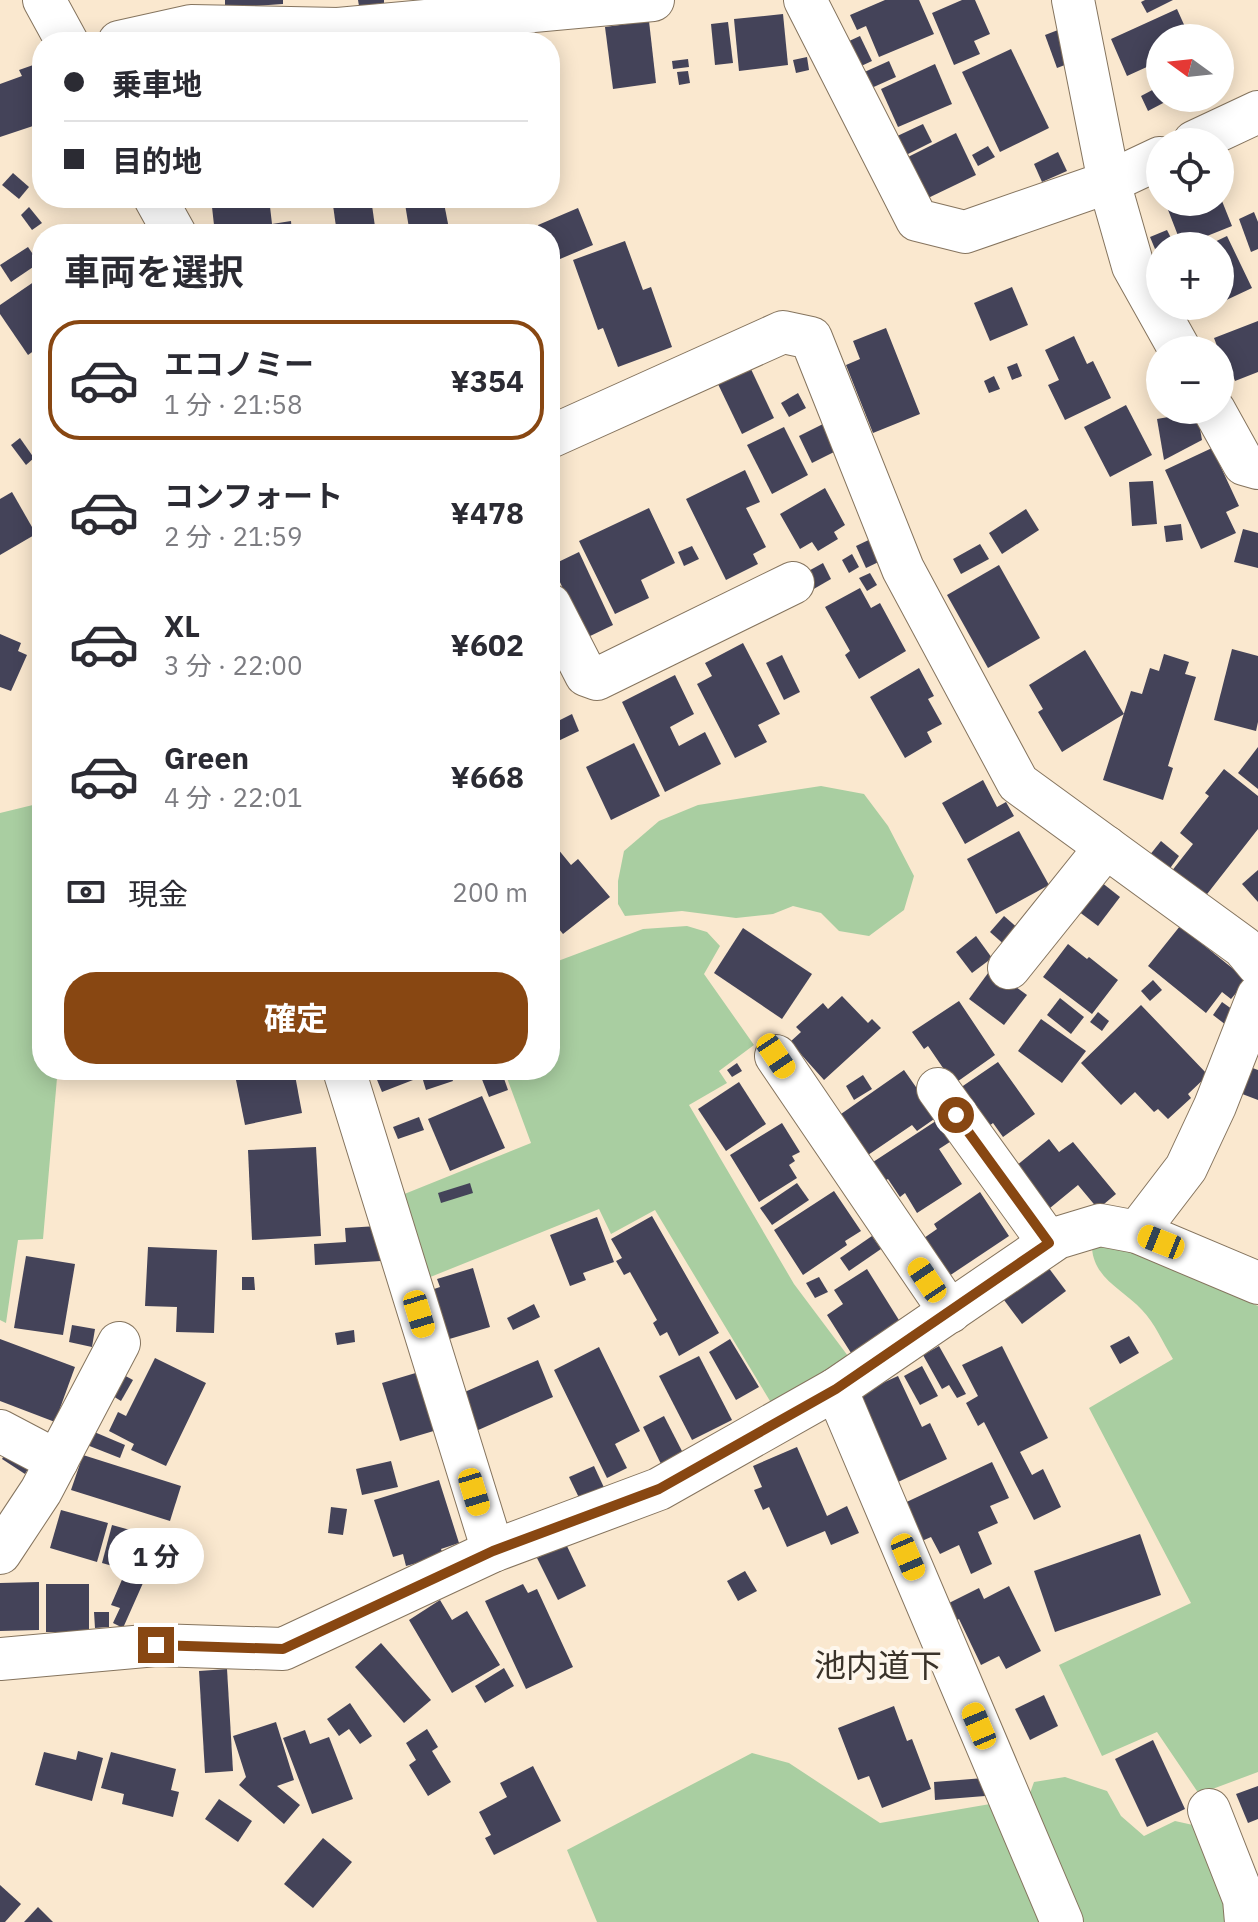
<!DOCTYPE html>
<html lang="ja">
<meta charset="utf-8">
<style>
:root{--surface:#fff;--page:#f7f7f7;--text:#2b2b33;--muted:#7c7c81;--line:#e1e1e2;--accent:#884712}
body{margin:0;font-family:"IBM Plex Sans","Noto Sans JP",sans-serif;background:var(--page);color:var(--text);height:100vh;display:flex;flex-direction:column;font-size:30px;white-space:nowrap}
*{box-sizing:border-box;margin:0}
p{font-size:26px;color:var(--muted)}
.icon{flex:none;width:44px;height:44px;fill:none;stroke:currentColor;stroke-width:2;stroke-linecap:round;stroke-linejoin:round}
.map{position:relative;flex:1;overflow:hidden}
.drawer{position:absolute;left:32px;top:224px;width:528px;height:856px;display:flex;flex-direction:column;background:var(--surface);border-radius:32px;box-shadow:0 4px 20px #0003}
.drawer>*{flex:none}
.guide{position:absolute;left:32px;top:32px;width:528px;height:176px;border-radius:32px;box-shadow:0 4px 20px #0003;display:grid;align-content:center;height:176px;padding:0 32px;background:var(--surface)}
.needle{width:52px;rotate:285deg}
.tools{position:absolute;left:1146px;top:24px;display:grid;gap:16px}
.tools a{display:grid;place-items:center;width:88px;height:88px;border-radius:50%;background:var(--surface);box-shadow:0 4px 20px #0003;font-size:40px}
.end{position:absolute;width:36px;height:36px;margin:-18px;border:10px solid #884712;background:#fff;box-shadow:0 0 0 4px #fff}
.from{border-radius:50%}
.bubble{position:absolute;height:56px;border-radius:28px;background:var(--surface);box-shadow:0 4px 20px #0003;font-size:26px;font-weight:700;line-height:56px;text-align:center}
.car{position:absolute;width:24px;height:48px;margin:-24px -12px;border-radius:10px;box-shadow:0 0 6px 2px #0007;background:linear-gradient(#f5c518 24%,#345 0 40%,#f5c518 0 76%,#345 0 86%,#f5c518 0)}
.guide b{display:flex;align-items:center;gap:28px;height:76px;font-size:30px}
.guide b+b{border-top:2px solid var(--line)}
.guide i{width:20px;height:20px;background:var(--text)}
ul{padding:0;list-style:none}
li{display:flex;align-items:center;gap:24px;height:120px;margin:0 16px 12px;padding:0 16px;border:4px solid transparent;border-radius:32px}
li div{flex:1}
li b{display:block;font-size:30px}
li em{font-style:normal;font-weight:700}
li.current{border-color:var(--accent)}
li>.icon{width:72px;height:72px;stroke-width:1.5}
h2{padding:0 32px;font-size:36px;line-height:96px}
.pay{display:flex;align-items:center;gap:20px;height:88px;padding:0 32px;font-size:30px}
.pay p{margin-inline-start:auto}
.cta{display:flex;gap:16px;margin-top:auto;padding:16px 32px}
.cta a{flex:1;height:92px;border-radius:32px;background:var(--accent);color:#fff;font-size:32px;font-weight:700;line-height:92px;text-align:center}
.map>svg:first-child{display:block}
.green{fill:#a9cea1}
.building{fill:#444359}
.lines{fill:none;stroke-linecap:round;stroke-linejoin:round}
.minor-casing{stroke:#85745e;stroke-width:44}
.minor{stroke:#fff;stroke-width:42}
.route{stroke:#884712;stroke-width:10}
.labels{text-anchor:middle;dominant-baseline:central;stroke-width:8;stroke-linejoin:round;paint-order:stroke}
.quarter-label{font-size:32px;fill:#3a332a;stroke:#fef7ed}
</style>
<div class="map">
<svg width="1258" height="1922" viewBox="0 0 1258 1922">
<rect width="100%" height="100%" fill="#fae8cf"/>
<g class="green">
<path d="M821 786 864 794 888 826 914 876 904 910 869 936 839 931 821 913 793 906 773 914 736 918 682 911 625 916 618 904V881L624 851 659 821 698 805Z"/>
<path d="M37 804 42 805V1070H61L57 1078 43 1239 18 1240 6 1323 0 1320V813Z"/>
<path d="M687 926 707 932 720 946 704 974 754 1045 719 1071 727 1083 689 1105 794 1284 854 1364 773 1406 655 1210 611 1234 599 1209 418 1282 392 1199 531 1143 504 1070H550V964L643 929Z"/>
<path d="M1123 1244 1258 1306V1772L1199 1794 1157 1732 1102 1756 1059 1665 1191 1603 1089 1408 1173 1359C1163 1343 1155 1323 1142 1310 1124 1290 1094 1279 1092 1248Z"/>
<path d="M752 1753 789 1763 880 1823 996 1803 1045 1922H597L567 1850Z"/>
<path d="M1065 1777 1107 1791 1121 1816 1144 1836 1175 1821 1193 1825 1231 1922H1075L1025 1807 1034 1782Z"/>
</g>
<g class="building">
<path d="M225 0H283V4L225 8Z"/>
<path d="M358 0H384V3L359 6Z"/>
<path d="M885 0H919L934 34 879 57 866 26 857 30 850 15Z"/>
<path d="M962 0H975L990 34 974 41 980 54 954 65 932 13Z"/>
<path d="M1145 0H1173L1147 13 1141 2Z"/>
<path d="M1177 9 1190 38H1160V61L1127 76 1111 39Z"/>
<path d="M783 14 788 65 739 71 734 19Z"/>
<path d="M649 21 656 83 613 89 605 27Z"/>
<path d="M728 22 733 63 715 65 711 24Z"/>
<path d="M1058 30 1070 63 1057 68 1045 35Z"/>
<path d="M501 35 502 42H455V40Z"/>
<path d="M860 36 872 61 859 67 847 42Z"/>
<path d="M1011 49 1049 128 1000 152 962 72Z"/>
<path d="M807 57 809 70 796 73 793 60Z"/>
<path d="M688 59 689 67 673 69 672 61Z"/>
<path d="M889 61 896 77 867 90 860 74Z"/>
<path d="M36 64 42 81V123L0 137V84L22 76 19 70Z"/>
<path d="M935 64 952 104 898 127 881 89Z"/>
<path d="M688 71 690 83 679 85 677 72Z"/>
<path d="M1160 86V98L1167 101 1148 111 1141 96Z"/>
<path d="M923 124 932 142 902 157 893 138Z"/>
<path d="M956 133 976 175 926 199 906 158Z"/>
<path d="M988 146 995 157 978 166 972 155Z"/>
<path d="M1225 151 1233 169 1220 175V154Z"/>
<path d="M1058 152 1067 171 1042 182 1034 164Z"/>
<path d="M13 173 29 187 19 199 2 185Z"/>
<path d="M1220 196 1232 226 1182 246 1165 202H1220Z"/>
<path d="M211 198H269L272 224 291 221 292 234H222L220 224 214 225Z"/>
<path d="M332 198H371L376 234H337Z"/>
<path d="M404 198H443L450 234H410Z"/>
<path d="M29 207 42 223 32 230 21 215Z"/>
<path d="M578 208 593 245 553 262 550 234H541L538 225Z"/>
<path d="M1254 212 1258 222V249L1251 252 1239 219Z"/>
<path d="M1167 230 1173 242 1155 249 1150 237Z"/>
<path d="M1227 236 1252 288 1220 303V246H1206Z"/>
<path d="M625 241 643 290 651 287 672 347 618 367 603 328 598 330 573 260Z"/>
<path d="M28 247 39 263 11 282 0 265Z"/>
<path d="M41 277 42 345 28 355 0 314V305Z"/>
<path d="M1012 287 1028 325 990 341 974 303Z"/>
<path d="M1258 321V372L1235 381 1231 370 1222 374 1220 350 1212 348 1217 346 1214 338Z"/>
<path d="M886 328 920 414 873 433 846 365 860 359 853 341Z"/>
<path d="M1074 336 1087 364 1093 361 1111 398 1065 420 1048 385 1059 380 1045 350Z"/>
<path d="M1017 363 1022 376 1012 380 1007 367Z"/>
<path d="M750 367 774 418 742 434 717 382Z"/>
<path d="M994 376 1000 389 989 393 984 381Z"/>
<path d="M798 393 806 408 789 417 781 403Z"/>
<path d="M1126 405 1152 455 1110 477 1084 427Z"/>
<path d="M1197 412 1202 440 1164 460 1157 419Z"/>
<path d="M827 422 840 449 812 463 799 436Z"/>
<path d="M784 427 808 475 772 494 747 445Z"/>
<path d="M20 438 34 458 26 465 11 445Z"/>
<path d="M1212 448 1239 506 1226 512 1236 533 1201 549 1165 470Z"/>
<path d="M745 470 760 502 746 508 766 547 753 554 758 564 726 580 686 499Z"/>
<path d="M1153 481 1157 524 1132 526 1129 482Z"/>
<path d="M825 488 845 525 834 532 838 539 818 551 812 542 800 549 780 514Z"/>
<path d="M12 492 36 534 0 555V499Z"/>
<path d="M649 508 675 563 641 580 649 598 615 614 579 541Z"/>
<path d="M1026 509 1039 530 1002 554 989 533Z"/>
<path d="M1181 524 1183 540 1166 542 1164 526Z"/>
<path d="M1243 529 1258 533V568L1234 562Z"/>
<path d="M877 536 887 558 866 568 856 546Z"/>
<path d="M980 544 989 559 961 574 953 559Z"/>
<path d="M692 546 699 559 684 566 678 552Z"/>
<path d="M579 552 613 625 586 638 552 565Z"/>
<path d="M852 554 859 567 849 573 842 560Z"/>
<path d="M823 563 831 579 812 590 803 574Z"/>
<path d="M999 565 1040 638 988 668 947 595Z"/>
<path d="M870 573 877 585 867 591 859 578Z"/>
<path d="M860 588 871 608 880 603 906 651 859 679 845 655 850 651 825 607Z"/>
<path d="M0 634 21 643 18 651 27 655 11 691 0 687Z"/>
<path d="M743 643 780 714 758 725 767 742 735 758 697 684 712 676 705 663Z"/>
<path d="M1232 649 1258 656V722L1256 731 1214 720Z"/>
<path d="M1085 650 1124 714 1062 752 1038 712 1043 709 1029 685Z"/>
<path d="M1164 654 1189 662 1185 674 1196 677 1168 766 1173 768 1163 800 1103 780 1131 691 1142 694 1150 668 1159 671Z"/>
<path d="M782 655 800 692 784 700 766 663Z"/>
<path d="M919 668 934 696 928 699 942 724 927 732 932 742 905 758 870 697Z"/>
<path d="M675 675 694 714 670 727 679 746 705 732 721 764 665 792 622 702Z"/>
<path d="M572 714 579 731 554 743 550 738V725Z"/>
<path d="M634 743 660 796 611 820 586 767Z"/>
<path d="M1258 747V789L1238 773Z"/>
<path d="M1224 769 1258 796V829L1204 898 1171 872 1193 844 1180 833 1209 796 1205 793Z"/>
<path d="M983 780 997 807 1006 802 1014 816 965 844 942 803Z"/>
<path d="M1019 831 1049 885 996 914 967 859Z"/>
<path d="M1161 841 1179 856 1168 871 1149 856Z"/>
<path d="M553 843 571 865 578 859 610 897 563 934 550 918V913L554 910 550 905V845Z"/>
<path d="M1258 870V902L1242 884Z"/>
<path d="M1101 882 1120 897 1098 926 1078 911Z"/>
<path d="M1004 916 1021 931 1007 947 990 932Z"/>
<path d="M1180 926 1247 980 1231 999 1222 992 1206 1013 1148 966Z"/>
<path d="M743 928 812 974 782 1019 714 973Z"/>
<path d="M976 936 992 958 972 973 956 952Z"/>
<path d="M1068 944 1087 959 1089 957 1118 980 1092 1014 1043 977Z"/>
<path d="M991 969 1027 995 1004 1025 969 999Z"/>
<path d="M1153 980 1162 990 1150 1001 1141 991Z"/>
<path d="M842 996 868 1023 872 1019 881 1028 824 1080 790 1042 801 1032 796 1027 823 1003 828 1009Z"/>
<path d="M1060 998 1084 1017 1071 1034 1047 1015Z"/>
<path d="M959 1001 995 1055 954 1084 928 1046 924 1049 912 1032Z"/>
<path d="M1222 1002 1236 1012 1226 1025 1213 1015Z"/>
<path d="M1141 1005 1208 1075 1188 1094 1191 1098 1168 1119 1158 1109 1154 1112 1135 1092 1121 1105 1081 1063Z"/>
<path d="M1098 1012 1109 1021 1102 1031 1090 1022Z"/>
<path d="M1041 1019 1086 1051 1062 1083 1018 1051Z"/>
<path d="M998 1062 1035 1114 1003 1137 993 1123 984 1130 957 1090Z"/>
<path d="M737 1063 742 1071 732 1077 727 1070Z"/>
<path d="M1247 1066 1258 1070V1100L1237 1092Z"/>
<path d="M234 1070H294L302 1113 245 1125Z"/>
<path d="M373 1070H419L411 1073 413 1080 382 1092Z"/>
<path d="M442 1070H449L453 1081 426 1090 422 1077Z"/>
<path d="M497 1070H501L508 1090 489 1097 481 1077Z"/>
<path d="M904 1070 937 1117 917 1131 912 1125 868 1155 841 1114Z"/>
<path d="M863 1075 872 1089 854 1100 846 1086Z"/>
<path d="M739 1082 766 1124 726 1151 698 1109Z"/>
<path d="M482 1096 505 1148 450 1171 428 1119Z"/>
<path d="M419 1117 424 1130 398 1139 393 1127Z"/>
<path d="M942 1117 956 1138 939 1149 962 1184 917 1213 905 1193 900 1197 888 1179 882 1182 870 1164Z"/>
<path d="M782 1123 800 1152 792 1156 795 1161 789 1165 797 1178 759 1202 730 1155Z"/>
<path d="M1049 1139 1059 1152 1073 1142 1116 1194 1098 1209 1078 1185 1050 1208 1016 1166Z"/>
<path d="M316 1147 321 1236 252 1240 248 1150Z"/>
<path d="M470 1183 473 1193 441 1203 438 1193Z"/>
<path d="M797 1183 809 1200 772 1225 760 1208Z"/>
<path d="M834 1191 861 1231 845 1241 847 1245 803 1275 774 1230Z"/>
<path d="M980 1192 1009 1236 949 1276 924 1238 937 1229 934 1224Z"/>
<path d="M652 1216 719 1333 679 1356 667 1332 660 1336 653 1323 657 1320 630 1272 624 1275 616 1261 622 1258 611 1239Z"/>
<path d="M597 1217 614 1262 583 1273 586 1280 570 1286 550 1235Z"/>
<path d="M378 1226 381 1261 315 1265 314 1244 346 1242 345 1228Z"/>
<path d="M872 1236 881 1249 849 1271 840 1258Z"/>
<path d="M148 1247 217 1250 214 1333 176 1332 177 1307 145 1306Z"/>
<path d="M26 1256 75 1264 63 1335 14 1328Z"/>
<path d="M1045 1263 1066 1291 1022 1324 1001 1296Z"/>
<path d="M473 1268 490 1327 446 1340 431 1290 440 1287 437 1279Z"/>
<path d="M867 1269 907 1333 858 1364 827 1315 843 1304 834 1290Z"/>
<path d="M242 1277H254L255 1290H242Z"/>
<path d="M819 1277 828 1292 815 1298 806 1283Z"/>
<path d="M534 1304 540 1317 513 1330 507 1318Z"/>
<path d="M72 1325 95 1329 92 1347 69 1342Z"/>
<path d="M354 1330 355 1342 337 1345 335 1333Z"/>
<path d="M1129 1336 1139 1353 1120 1364 1110 1346Z"/>
<path d="M0 1339 75 1367 55 1422 0 1401Z"/>
<path d="M730 1339 759 1387 736 1400 709 1352Z"/>
<path d="M939 1346 966 1394 957 1398 949 1385 942 1389 923 1355Z"/>
<path d="M1002 1346 1048 1438 1020 1452 1032 1475 1043 1469 1061 1507 1034 1520 984 1422 978 1426 966 1403 978 1396 962 1365Z"/>
<path d="M599 1347 640 1431 615 1444 627 1468 607 1478 554 1370Z"/>
<path d="M699 1356 732 1420 692 1440 659 1376Z"/>
<path d="M155 1358 206 1383 166 1466 131 1450 134 1444 109 1431 118 1412 126 1416Z"/>
<path d="M538 1360 553 1397 476 1431 460 1394Z"/>
<path d="M922 1366 938 1396 920 1405 904 1376Z"/>
<path d="M419 1372 437 1430 400 1441 382 1383Z"/>
<path d="M120 1373 133 1380 121 1401 108 1393Z"/>
<path d="M898 1376 922 1427 930 1423 947 1459 898 1482 852 1397Z"/>
<path d="M664 1416 684 1455 662 1466 643 1427Z"/>
<path d="M92 1431 125 1445 120 1458 87 1445Z"/>
<path d="M9 1447 32 1462 25 1474 2 1459Z"/>
<path d="M797 1447 827 1516 847 1506 859 1533 831 1545 825 1531 787 1547 769 1507 763 1510 754 1490 762 1487 753 1466Z"/>
<path d="M83 1455 181 1486 170 1521 71 1490Z"/>
<path d="M391 1461 398 1487 362 1495 356 1469Z"/>
<path d="M992 1462 1009 1498 990 1506 998 1523 978 1532 992 1564 971 1574 959 1545 940 1554 931 1537 915 1544 898 1506Z"/>
<path d="M594 1466 607 1494 583 1506 569 1477Z"/>
<path d="M439 1480 459 1543 441 1549 446 1563 419 1572 417 1563 406 1566 403 1554 393 1557 374 1500Z"/>
<path d="M331 1507 347 1509 343 1535 328 1533Z"/>
<path d="M61 1510 108 1523 97 1562 50 1548Z"/>
<path d="M112 1525 159 1538 148 1576 102 1563Z"/>
<path d="M1140 1534 1161 1595 1055 1632 1034 1571Z"/>
<path d="M566 1544 586 1586 558 1600 537 1558Z"/>
<path d="M745 1571 757 1591 738 1601 727 1581Z"/>
<path d="M124 1575 143 1583 123 1628 113 1623 120 1608 111 1605Z"/>
<path d="M39 1582V1630L0 1631V1583Z"/>
<rect x="46" y="1584" width="43" height="48"/>
<path d="M523 1584 528 1593 537 1589 573 1667 526 1689 485 1601Z"/>
<path d="M1009 1586 1041 1651 1006 1669 999 1656 981 1665 959 1619 954 1622 945 1605 979 1588 984 1599Z"/>
<path d="M440 1600 452 1620 467 1611 500 1665 452 1693 409 1620Z"/>
<path d="M94 1612H109V1627L95 1628Z"/>
<path d="M381 1643 431 1700 404 1723 355 1667Z"/>
<path d="M504 1668 514 1686 485 1703 475 1686Z"/>
<path d="M227 1669 233 1771 205 1773 199 1671Z"/>
<path d="M1044 1695 1058 1726 1030 1740 1015 1709Z"/>
<path d="M350 1703 372 1736 360 1744 349 1729 339 1736 327 1719Z"/>
<path d="M894 1706 907 1741 912 1739 931 1789 882 1808 869 1776 858 1780 838 1728Z"/>
<path d="M276 1722 294 1780 277 1786 300 1805 284 1824 239 1785 246 1777 233 1736Z"/>
<path d="M427 1729 438 1747 432 1751 451 1782 428 1796 409 1765 416 1760 406 1743Z"/>
<path d="M305 1730 310 1744 329 1737 353 1799 312 1814 283 1738Z"/>
<path d="M1153 1740 1185 1809 1147 1827 1115 1759Z"/>
<path d="M78 1751 103 1758 92 1801 35 1785 44 1752 76 1760Z"/>
<path d="M111 1752 176 1769 171 1790 179 1792 173 1817 122 1804 124 1794 101 1788Z"/>
<path d="M533 1766 561 1821 494 1855 485 1838 491 1835 479 1812 507 1797 500 1783Z"/>
<path d="M984 1778 985 1796 935 1800 934 1782Z"/>
<path d="M1258 1786V1819L1248 1823 1236 1794Z"/>
<path d="M219 1799 252 1821 238 1842 205 1819Z"/>
<path d="M323 1838 352 1862 313 1908 284 1884Z"/>
<path d="M0 1885 21 1904 5 1922H0Z"/>
<path d="M38 1907 53 1922H24Z"/>
</g>
<g class="lines">
<defs>
<g id="minor">
<path d="M44 0 67 42"/>
<path d="M805 0 917 220 965 232 1109 182 1160 158"/>
<path d="M1073 0 1109 182 1133 266 1180 350"/>
<path d="M119 42 191 26 338 29 653 0"/>
<path d="M1194 142 1258 112"/>
<path d="M155 198 175 234"/>
<path d="M1214 410 1244 464 1258 468"/>
<path d="M550 437 783 332 811 338 903 569 1018 783 1243 947 1258 965"/>
<path d="M550 605 586 675 597 679 793 583"/>
<path d="M1009 968 1106 847"/>
<path d="M776 1056 950 1312"/>
<path d="M344 1070 493 1551"/>
<path d="M938 1089 1049 1243"/>
<path d="M1137 1232 1186 1168 1215 1106 1258 996"/>
<path d="M836 1389 1062 1922"/>
<path d="M0 1431 57 1461"/>
<path d="M0 1553 41 1491 119 1343"/>
<path d="M0 1659 156 1645 283 1649 493 1551 659 1489 836 1389 1057 1238 1100 1225 1137 1232 1258 1283"/>
<path d="M1209 1810 1244 1899 1246 1922"/>
</g>
</defs>
<use href="#minor" class="minor-casing"/>
<use href="#minor" class="minor"/>
</g>
<g class="lines">
<path class="route" d="M156 1645 283 1649 493 1551 659 1489 836 1389 1049 1243 956 1115"/>
</g>
<g class="labels">
<g class="quarter-label">
<text x="878" y="1665">池内道下</text>
</g>
</g>
</svg>
<div class="tools">
<a><svg class="needle" viewBox="-14 -14 28 28"><path d="M0-13l5 13h-10z" fill="#e53935"/><path d="M0 13l5-13h-10z" fill="#7c7c81"/></svg></a>
<a><svg class="icon" aria-label="locate" viewBox="0 0 24 24"><circle cx="12" cy="12" r="6"/><path d="M12 2v4M12 18v4M2 12h4M18 12h4"/></svg></a>
<a>+</a>
<a>−</a>
</div>
<i class="end from" style="left:956px;top:1115px"></i>
<i class="end" style="left:156px;top:1645px"></i>
<div class="bubble" style="left:108px;top:1528px;width:96px">1 分</div>
<i class="car" style="left:776px;top:1056px;rotate:146deg"></i>
<i class="car" style="left:1161px;top:1242px;rotate:292deg"></i>
<i class="car" style="left:927px;top:1280px;rotate:326deg"></i>
<i class="car" style="left:419px;top:1314px;rotate:163deg"></i>
<i class="car" style="left:474px;top:1492px;rotate:163deg"></i>
<i class="car" style="left:908px;top:1557px;rotate:157deg"></i>
<i class="car" style="left:979px;top:1726px;rotate:337deg"></i>
<div class="guide">
<b><i class="from"></i>乗車地</b>
<b><i></i>目的地</b>
</div>
<section class="drawer">
<h2>車両を選択</h2>
<ul>
<li class="current"><svg class="icon" aria-label="car" viewBox="0 0 24 24"><path d="M5 17H2v-5l4-1 3-4h7l3 4 3 1v5h-3M9 17h6M6 11h13"/><circle cx="7" cy="17" r="2"/><circle cx="17" cy="17" r="2"/></svg><div><b>エコノミー</b><p>1 分 · 21:58</p></div><em>¥354</em></li>
<li><svg class="icon" aria-label="car" viewBox="0 0 24 24"><path d="M5 17H2v-5l4-1 3-4h7l3 4 3 1v5h-3M9 17h6M6 11h13"/><circle cx="7" cy="17" r="2"/><circle cx="17" cy="17" r="2"/></svg><div><b>コンフォート</b><p>2 分 · 21:59</p></div><em>¥478</em></li>
<li><svg class="icon" aria-label="car" viewBox="0 0 24 24"><path d="M5 17H2v-5l4-1 3-4h7l3 4 3 1v5h-3M9 17h6M6 11h13"/><circle cx="7" cy="17" r="2"/><circle cx="17" cy="17" r="2"/></svg><div><b>XL</b><p>3 分 · 22:00</p></div><em>¥602</em></li>
<li><svg class="icon" aria-label="car" viewBox="0 0 24 24"><path d="M5 17H2v-5l4-1 3-4h7l3 4 3 1v5h-3M9 17h6M6 11h13"/><circle cx="7" cy="17" r="2"/><circle cx="17" cy="17" r="2"/></svg><div><b>Green</b><p>4 分 · 22:01</p></div><em>¥668</em></li>
</ul>
<div class="pay"><svg class="icon" aria-label="cash" viewBox="0 0 24 24"><path d="M3 7h18v10H3z"/><circle cx="12" cy="12" r="2"/></svg>現金<p>200 m</p></div>
<div class="cta"><a>確定</a></div>
</section>
</div>
